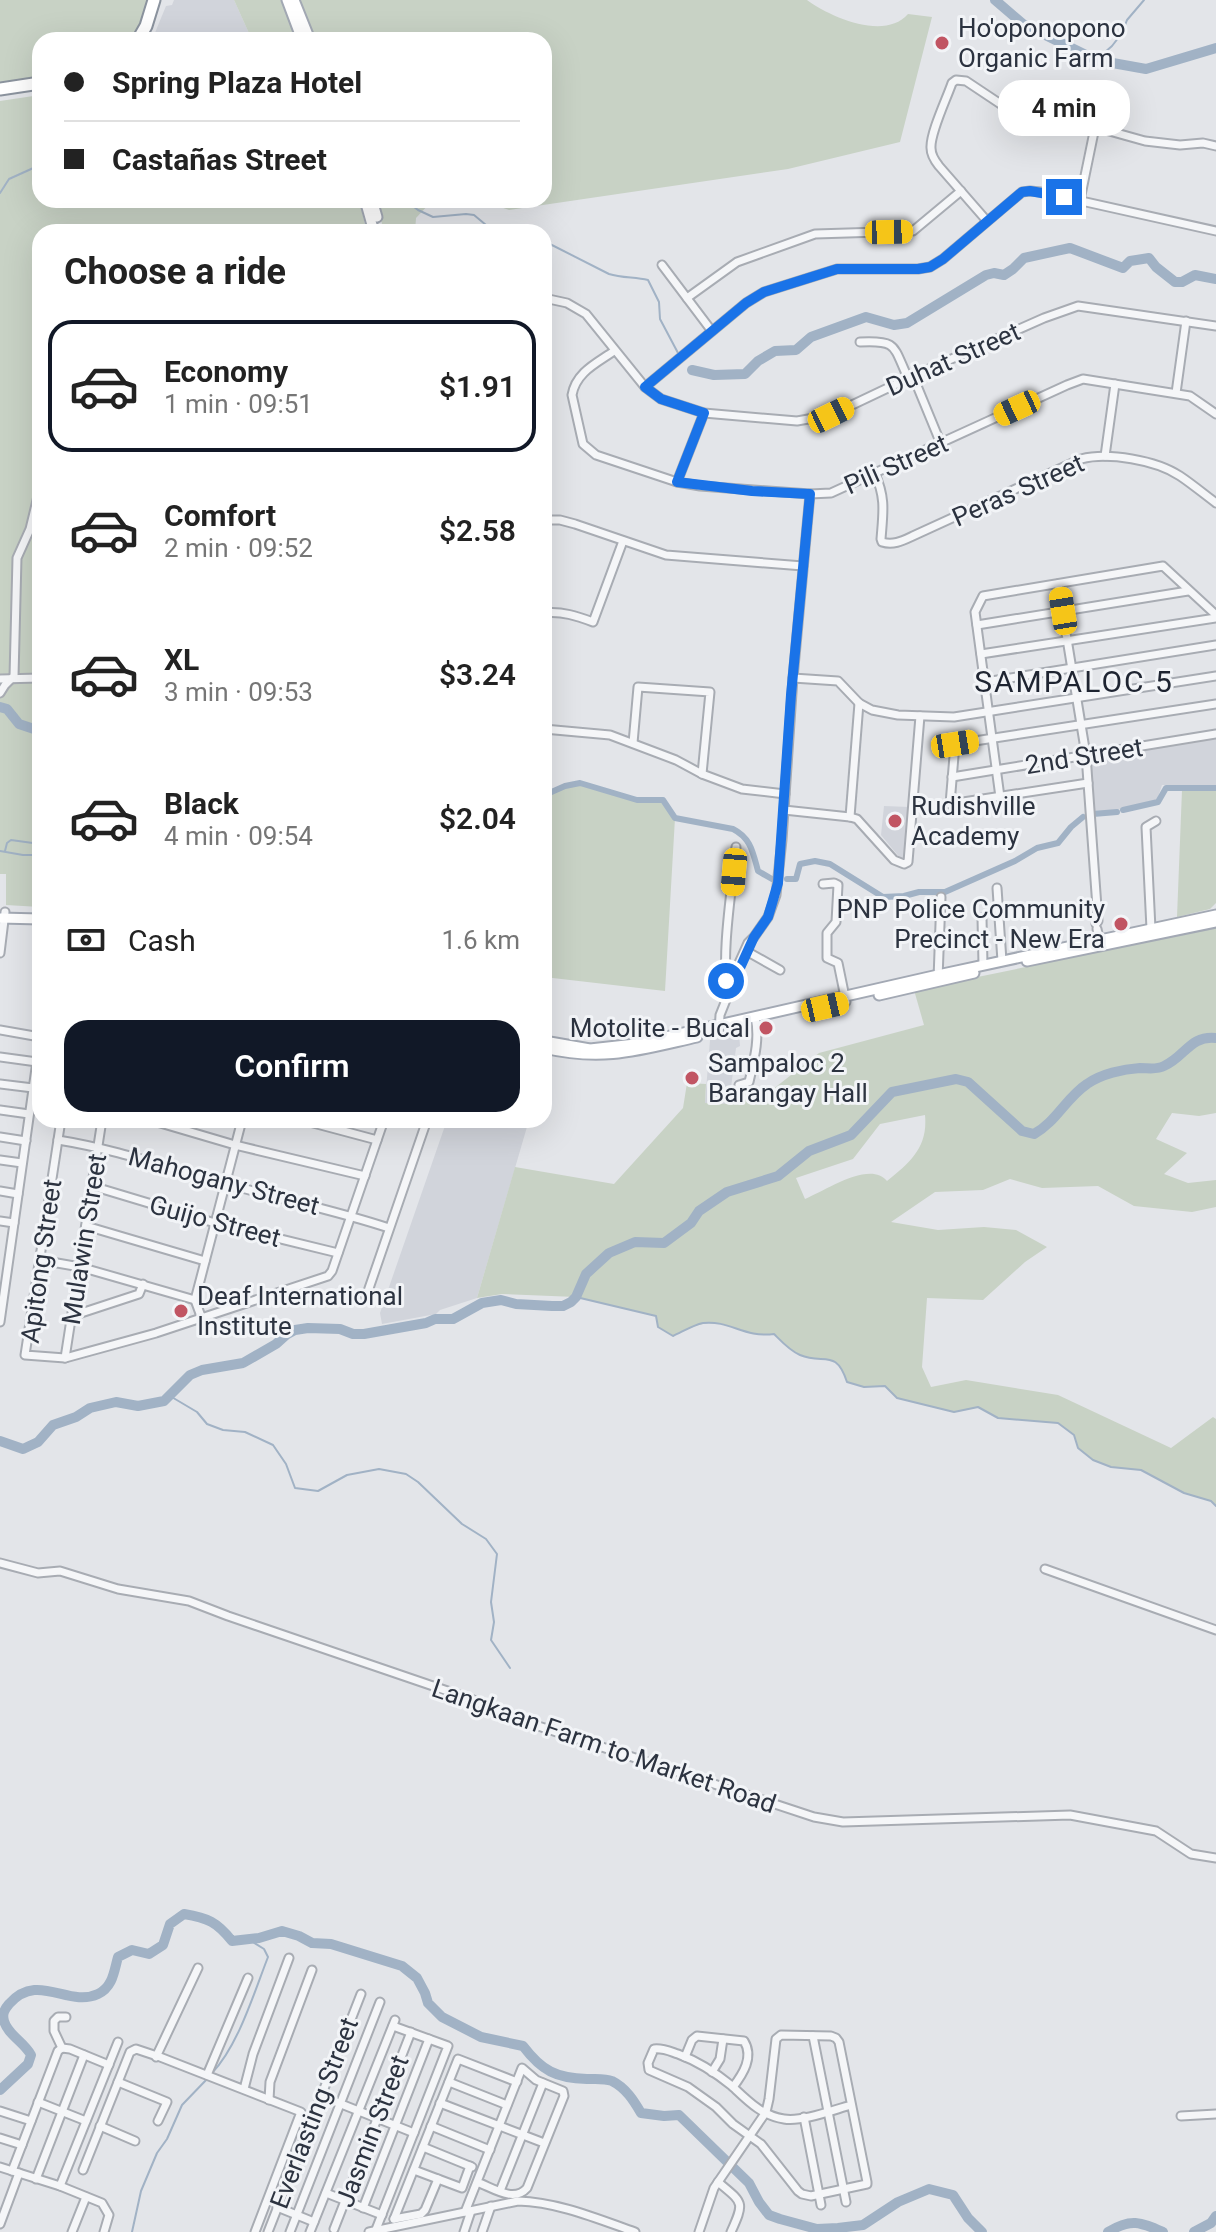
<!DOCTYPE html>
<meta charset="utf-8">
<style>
:root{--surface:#fff;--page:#f6f6f6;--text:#222;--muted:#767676;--line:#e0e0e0;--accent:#111827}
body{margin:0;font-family:Roboto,sans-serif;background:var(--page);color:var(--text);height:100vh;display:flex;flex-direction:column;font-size:30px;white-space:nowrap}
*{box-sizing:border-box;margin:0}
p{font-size:26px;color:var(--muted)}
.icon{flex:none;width:44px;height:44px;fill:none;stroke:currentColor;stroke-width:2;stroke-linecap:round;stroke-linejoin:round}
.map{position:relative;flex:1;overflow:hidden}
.drawer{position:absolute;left:32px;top:224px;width:520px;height:904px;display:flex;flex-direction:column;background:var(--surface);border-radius:24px;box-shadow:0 8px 32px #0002}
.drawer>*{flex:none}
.banner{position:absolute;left:32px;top:32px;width:520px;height:176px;border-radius:24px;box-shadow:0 8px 32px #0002;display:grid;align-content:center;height:176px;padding:0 32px;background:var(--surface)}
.end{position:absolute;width:36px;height:36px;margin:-18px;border:10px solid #1a73e8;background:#fff;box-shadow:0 0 0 4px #fff}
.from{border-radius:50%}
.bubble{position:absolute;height:56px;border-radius:24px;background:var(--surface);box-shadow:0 8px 32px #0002;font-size:26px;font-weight:600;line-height:56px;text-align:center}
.car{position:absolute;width:24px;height:48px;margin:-24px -12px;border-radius:10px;box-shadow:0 0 6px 2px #0007;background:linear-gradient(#f5c518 24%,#345 0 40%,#f5c518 0 76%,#345 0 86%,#f5c518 0)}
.banner b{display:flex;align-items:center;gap:28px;height:76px;font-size:30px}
.banner b+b{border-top:2px solid var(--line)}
.banner i{width:20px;height:20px;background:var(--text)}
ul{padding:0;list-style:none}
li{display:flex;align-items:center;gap:24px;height:132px;margin:0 16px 12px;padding:0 16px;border:4px solid transparent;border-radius:24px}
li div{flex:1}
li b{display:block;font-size:30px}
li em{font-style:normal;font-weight:600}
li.current{border-color:var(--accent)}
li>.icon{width:72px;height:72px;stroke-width:1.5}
h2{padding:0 32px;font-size:36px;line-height:96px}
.pay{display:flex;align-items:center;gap:20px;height:88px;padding:0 32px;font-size:30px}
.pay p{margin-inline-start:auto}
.primary-button{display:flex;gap:16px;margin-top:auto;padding:16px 32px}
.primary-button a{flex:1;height:92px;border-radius:24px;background:var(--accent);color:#fff;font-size:32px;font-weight:600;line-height:92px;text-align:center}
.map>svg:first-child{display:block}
.built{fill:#d1d4db}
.green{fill:#c8d2c5;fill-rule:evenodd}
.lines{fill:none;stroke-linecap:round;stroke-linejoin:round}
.stream{stroke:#a1b2c5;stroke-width:2}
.canal{stroke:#a1b2c5;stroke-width:6}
.river{stroke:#a1b2c5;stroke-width:10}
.minor-casing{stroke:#a8acb3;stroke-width:11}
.major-casing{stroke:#a3a9b4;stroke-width:13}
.highway-casing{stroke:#8b939e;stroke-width:15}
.minor{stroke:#f5f6f8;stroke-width:7}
.major{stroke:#fff;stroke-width:9}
.highway{stroke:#fff;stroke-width:11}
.route{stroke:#1a73e8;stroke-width:10}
.poi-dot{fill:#c15563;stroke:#f2f4f7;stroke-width:3}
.labels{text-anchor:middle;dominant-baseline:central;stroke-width:6;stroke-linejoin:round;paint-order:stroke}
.poi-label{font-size:26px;fill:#2c3340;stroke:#f2f4f7;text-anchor:start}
.street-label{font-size:26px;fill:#2c3340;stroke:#f2f4f7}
.quarter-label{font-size:30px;letter-spacing:2px;fill:#1e2431;stroke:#f2f4f7}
</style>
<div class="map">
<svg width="1216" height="2232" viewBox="0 0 1216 2232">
<rect width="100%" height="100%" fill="#e3e5e9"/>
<g class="built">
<path d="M174 0H234L252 40H152L166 6 172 5Z"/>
<path d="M1216 739V785H1162L1157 800 1117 810 1094 812 1090 758Z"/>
<path d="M884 806 909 807 904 859H901L881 835Z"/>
<path d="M739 1033 740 1046 736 1048 729 1104 705 1103 710 1040Z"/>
<path d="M447 1120H529L477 1298 440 1310 436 1314 382 1324 380 1313Z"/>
</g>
<g class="green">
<path d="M0 0H148L139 24 130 40H40V78L0 85Z"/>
<path d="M234 0H281L297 40H252Z"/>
<path d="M299 0H807C830 17 885 41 908 14L932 17 900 142 788 169 509 210 481 200H544V40H315Z"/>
<path d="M40 95V200H359L367 232H40V907L6 905V874H0V101Z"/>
<path d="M376 200H458L429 204 416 218 415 232H384Z"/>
<path d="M580 783 637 800H663L675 818 665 991 544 977V789L547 794 565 786Z"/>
<path d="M1182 790 1216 791V903L1210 909 1177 917Z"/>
<path d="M1216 928V1113L1199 1116 1172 1113 1156 1139 1187 1153 1164 1174 1188 1183 1216 1180V1207L1192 1212 1134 1206 1098 1186 1042 1188 1010 1179 983 1190 935 1192 891 1222 938 1230 984 1227 1016 1230 1047 1247 1025 1262 983 1300 927 1298 922 1367 931 1387 966 1380 1058 1395 1171 1448 1213 1417 1216 1419V1506L1211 1501 1184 1493 1141 1470 1111 1467 1093 1460 1078 1448 1074 1435 1058 1423 998 1418 978 1407 954 1412 897 1398 885 1386 864 1387 847 1382C836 1348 824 1365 800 1355 790 1351 781 1341 774 1334 751 1337 743 1330 723 1324 705 1319 688 1329 673 1336L658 1327 656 1316 576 1297 502 1294 477 1298 515 1167 614 1184 683 1108 687 1083 706 1084 705 1103 730 1104 772 1090 819 1053 924 1025 914 990ZM925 1115C928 1147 911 1162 887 1181 870 1160 825 1191 805 1199L796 1178 853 1159 880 1124Z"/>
</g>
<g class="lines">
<g class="stream">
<path d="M1096 60 1112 46 1122 33 1127 20 1144 0"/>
<path d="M0 193 9 179 40 165"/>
<path d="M405 200 418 210 433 217 466 214 474 215 486 225H510L525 232"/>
<path d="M544 241 609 274C622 278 635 277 648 280L659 302 660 319 678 353"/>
<path d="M0 851 23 855H40"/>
<path d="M5 851 7 843 11 840 40 844"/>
<path d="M576 1297 656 1316 658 1327 673 1336C682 1332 693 1325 703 1323 730 1320 744 1338 774 1334 781 1341 790 1351 800 1355 824 1365 836 1348 847 1382L864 1387 885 1386 897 1398 954 1412 978 1407 998 1418 1058 1423 1074 1435 1078 1448 1093 1460 1111 1467 1141 1470 1184 1493 1211 1501 1216 1506"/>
<path d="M170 1396 197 1412 207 1424 223 1430 245 1432 273 1445 286 1464 295 1488 318 1491 347 1475 379 1469 406 1474 418 1482 462 1524 486 1539 497 1554 491 1602 494 1622 491 1640 510 1668"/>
<path d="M212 2073C238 2046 254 1993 268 1957L264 1949 248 1939"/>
<path d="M132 2232 141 2191 157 2153 167 2139 182 2105 208 2078"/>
</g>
<g class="canal">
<path d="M544 789 547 794 565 786 580 783 637 800H663L675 818 733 829C751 838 753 853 758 871L772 879"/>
<path d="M1123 810 1158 802 1166 788H1216"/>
<path d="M1093 814 1117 812"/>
<path d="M787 879H796L800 864 815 861 830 864 883 897 904 896 919 892H945L1015 861 1037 848 1058 843 1071 827 1083 817"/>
</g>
<g class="river">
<path d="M995 0 1023 24 1096 60 1146 69 1216 48"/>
<path d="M692 370 714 375 745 374 758 361 775 351 796 350 811 337 866 317 894 325 907 323 986 275 994 273 1004 275 1013 269 1024 258 1070 248 1123 268 1130 261 1149 258 1156 267 1175 282H1182L1195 275 1216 279"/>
<path d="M0 707 7 709 19 724 37 730 40 729"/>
<path d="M0 1441 23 1449 38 1442 53 1425 76 1417 90 1408 116 1402 138 1406 164 1401 190 1375 202 1370 243 1363 276 1344 286 1335 295 1330 308 1328 340 1329 353 1334H364L426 1323 435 1319H453L482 1303 501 1300 516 1304 552 1306H563L571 1302 576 1297 586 1274 609 1253 635 1242 664 1243 691 1223 699 1211 727 1192 778 1176 809 1151 851 1135 892 1092 956 1079 968 1082 1022 1131 1034 1134C1056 1122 1066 1098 1087 1084 1101 1074 1123 1069 1140 1068 1148 1068 1157 1070 1164 1066 1185 1057 1190 1035 1216 1038"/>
<path d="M0 2090 28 2064 31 2055C24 2042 8 2035 4 2021 2 2014 4 2010 9 2004 38 1971 68 2008 98 1994 113 1987 114 1971 118 1957L132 1950 149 1954 163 1945 170 1924 184 1914C208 1918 217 1922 232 1941L259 1938 282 1931 299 1936 312 1943 331 1944 402 1966 417 1978 425 1993 428 2003 442 2017 481 2037 523 2046C542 2071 556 2078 587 2079 594 2079 605 2078 612 2081 626 2088 634 2101 641 2113L664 2116 679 2115 749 2183 759 2202 769 2215 780 2219 817 2229 838 2228 863 2225 898 2202 929 2189 953 2195 968 2218 982 2232"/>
<path d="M1108 2232C1131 2218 1140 2222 1163 2232"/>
<path d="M1194 2232 1211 2223 1216 2216"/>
</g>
<defs>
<g id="minor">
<path d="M1080 200 1095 127"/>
<path d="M987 221 939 166C935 161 931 155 931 148 930 133 947 98 952 83L956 80 966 81 1005 107 1021 114 1095 127 1145 141 1180 145 1203 143 1216 146"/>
<path d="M662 265 711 330"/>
<path d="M544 298 567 303 586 314 645 387 661 399 704 413 797 421 831 415 913 376 1044 318 1078 306 1216 326"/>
<path d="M687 298 737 262 815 234 913 231 961 191"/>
<path d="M860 342C898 340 893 346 908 378"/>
<path d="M614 351C597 363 576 372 572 395L583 444 596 455 677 482 700 486 810 494 831 493 1067 385 1083 379 1190 396 1216 414"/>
<path d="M913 376 941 444"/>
<path d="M645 387 746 303 764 292 837 269H918L930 267 943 259 1022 192 1030 191 1041 192 1216 231"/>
<path d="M1176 393 1186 321"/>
<path d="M1105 456 1115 384"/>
<path d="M875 474C886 498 883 513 881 539L882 542C894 546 904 540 915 535L1081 459C1108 452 1156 460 1180 476 1192 484 1204 494 1216 503"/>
<path d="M677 482 704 413"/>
<path d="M544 520H560L575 524 666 555 803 566"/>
<path d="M1058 584 1086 755 1098 921 1096 924"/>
<path d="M544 613C562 611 577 616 593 622L623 541"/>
<path d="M977 625 1188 591"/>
<path d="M981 654 1216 618"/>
<path d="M14 677 17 558 30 529 40 488"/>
<path d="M793 678 838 681 859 703 872 710 898 715 954 717 1216 676"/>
<path d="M0 679 40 678"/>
<path d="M985 682 1216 645"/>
<path d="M0 693 5 685 12 678"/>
<path d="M544 729 610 735 676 760 702 774 742 789 785 794"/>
<path d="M633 743 638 687 710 692 702 774"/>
<path d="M952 777 1216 734"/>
<path d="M1088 783 950 804 955 744 1216 704"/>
<path d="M1000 797 975 612 983 596 1163 566 1216 615"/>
<path d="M784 810 850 817 857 819 894 860 904 864 908 862 920 716"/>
<path d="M850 817 859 703"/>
<path d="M823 884 834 883 838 885 836 922 827 933V958L838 963 846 1002"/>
<path d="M997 888 1002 961"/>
<path d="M982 918 983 965"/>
<path d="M1097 929 1100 943"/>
<path d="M1151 929 1146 827 1156 821"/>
<path d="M748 952 780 970"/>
<path d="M0 953 5 912"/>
<path d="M938 979 941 897"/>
<path d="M730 990C718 970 734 874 736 847"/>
<path d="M39 1006 40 1002"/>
<path d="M0 1030 40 1037"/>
<path d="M719 1032 720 1015 730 990 734 974 748 943 754 937 768 917 776 895 782 840 793 678 810 494"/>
<path d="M0 1057 37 1062"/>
<path d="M0 1084 33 1088"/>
<path d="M739 1085 749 1082C754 1060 760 1039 755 1017"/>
<path d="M0 1110 29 1114"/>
<path d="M61 1120 25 1355 65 1358 156 1333 328 1276 332 1271 384 1120"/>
<path d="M150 1120 235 1145 365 1176"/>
<path d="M302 1120 377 1140"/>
<path d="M0 1137 26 1141"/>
<path d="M58 1140C115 1149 169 1168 224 1183 279 1199 335 1210 389 1228"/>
<path d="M0 1160 22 1163"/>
<path d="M92 1186 215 1223 338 1253"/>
<path d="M0 1191 18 1194"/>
<path d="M0 1221 14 1223"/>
<path d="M86 1226 205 1261"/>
<path d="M40 1260 80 1267 195 1300"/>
<path d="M366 1297 427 1120"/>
<path d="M72 1316 139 1294 143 1284"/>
<path d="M202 1319 195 1300 242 1120"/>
<path d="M0 1322 40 1040"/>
<path d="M65 1358 102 1120"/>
<path d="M0 1563 38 1573 60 1571 118 1589 189 1601 228 1616 471 1699 499 1713 814 1817 843 1822 1070 1815 1156 1831 1191 1854 1216 1858"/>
<path d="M1045 1569 1216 1630"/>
<path d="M813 2036 846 2202"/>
<path d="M62 2048 70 2049 109 2065"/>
<path d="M62 2048 54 2031V2021L58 2017H66"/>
<path d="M156 2057 198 1968"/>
<path d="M685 2057 692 2040 697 2036 744 2041C754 2057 743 2074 733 2087"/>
<path d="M712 2072 720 2059 723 2039"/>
<path d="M207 2075 248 1978"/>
<path d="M118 2082 167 2102 158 2121"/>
<path d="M449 2082 507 2105"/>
<path d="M244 2089 253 2054 289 1958"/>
<path d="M321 2096 414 2133"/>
<path d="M269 2100 270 2082 312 1970"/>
<path d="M38 2102 86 2121"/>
<path d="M440 2103 544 2143"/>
<path d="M0 2111 31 2121"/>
<path d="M1181 2116 1216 2114"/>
<path d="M804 2117 821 2205"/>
<path d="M100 2126 135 2141"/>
<path d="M431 2126 490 2150"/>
<path d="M0 2138 22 2145"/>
<path d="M423 2147 472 2167"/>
<path d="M0 2167 60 2186 102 2203 109 2215 104 2232"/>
<path d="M83 2170 130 2052 136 2049 160 2057 301 2112 255 2232"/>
<path d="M414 2170 462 2188 470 2166"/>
<path d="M12 2171 58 2051 62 2048"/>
<path d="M36 2179 84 2055"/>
<path d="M718 2182C743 2203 745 2201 731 2232"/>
<path d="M60 2186 118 2042"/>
<path d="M500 2191 543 2083"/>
<path d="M326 2193 382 2215"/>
<path d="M277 2207 314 2222"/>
<path d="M363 2208 429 2039"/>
<path d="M465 2212 522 2068 536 2080 563 2091 564 2096 527 2188C514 2203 493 2188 477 2182"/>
<path d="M394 2219 458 2059 517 2082"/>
<path d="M394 2219 421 2214 425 2210 438 2179"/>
<path d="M0 2224 19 2173"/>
<path d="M334 2229 411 2032"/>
<path d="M72 2232 86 2197"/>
<path d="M268 2232 361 1994"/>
<path d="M290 2232 380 2002"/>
<path d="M310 2232 395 2020"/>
<path d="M369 2232 518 2201C558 2202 598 2219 635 2232"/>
<path d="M375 2232 448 2046 393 2026"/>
<path d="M464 2232 471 2211"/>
<path d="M482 2232 491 2206"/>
<path d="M699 2232 714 2188 766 2112 769 2099 776 2039 781 2035 831 2036 836 2038 839 2042 867 2182V2184L811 2196 802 2194 798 2191 761 2144 733 2124 716 2107 688 2087 649 2070 648 2063 654 2049C663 2048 669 2051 678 2054 697 2061 716 2073 732 2086 747 2100 762 2116 784 2119 802 2122 833 2110 851 2105"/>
</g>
<g id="major">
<path d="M287 0 302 40"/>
<path d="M294 0 310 40"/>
<path d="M365 200 374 232"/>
<path d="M372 200 377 217"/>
<path d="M0 918 40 919"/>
<path d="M1027 961 1216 922"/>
<path d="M879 995 974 973"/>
<path d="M544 1041 590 1049 635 1044 938 975 1216 915"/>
<path d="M544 1048C604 1062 639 1050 697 1037"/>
</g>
<g id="highway">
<path d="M138 40 146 26 154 0"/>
<path d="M0 89 40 83"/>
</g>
</defs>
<use href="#minor" class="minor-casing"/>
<use href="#major" class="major-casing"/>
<use href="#highway" class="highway-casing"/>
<use href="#minor" class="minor"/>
<use href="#major" class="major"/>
<use href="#highway" class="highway"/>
</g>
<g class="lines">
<path class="route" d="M726 981 730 990 754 937 768 917 778 883 791 695 810 494 752 491 677 482 704 413 661 399 645 387 746 303 764 292 837 269H918L930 267 943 259 1022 192 1030 191 1064 197"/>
</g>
<g class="poi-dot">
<circle cx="942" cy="43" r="8"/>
<circle cx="895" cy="821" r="8"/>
<circle cx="1121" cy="924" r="8"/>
<circle cx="766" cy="1028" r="8"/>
<circle cx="692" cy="1078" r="8"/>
<circle cx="181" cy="1311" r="8"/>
</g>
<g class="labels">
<g class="poi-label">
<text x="958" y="28">Ho'oponopono<tspan x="958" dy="30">Organic Farm</tspan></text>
<text x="911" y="806">Rudishville<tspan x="911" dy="30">Academy</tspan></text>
<text x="1105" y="909" text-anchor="end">PNP Police Community<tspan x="1105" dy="30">Precinct - New Era</tspan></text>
<text x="750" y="1028" text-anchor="end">Motolite - Bucal</text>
<text x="708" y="1063">Sampaloc 2<tspan x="708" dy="30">Barangay Hall</tspan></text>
<text x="197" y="1296">Deaf International<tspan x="197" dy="30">Institute</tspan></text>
</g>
<g class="street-label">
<text transform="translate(953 359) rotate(-24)">Duhat Street</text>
<text transform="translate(896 464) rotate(-24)">Pili Street</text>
<text transform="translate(1018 490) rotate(-24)">Peras Street</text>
<text transform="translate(1084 756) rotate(-9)">2nd Street</text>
<text transform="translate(224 1181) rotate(15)">Mahogany Street</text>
<text transform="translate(215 1221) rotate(15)">Guijo Street</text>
<text transform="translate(84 1239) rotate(-81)">Mulawin Street</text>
<text transform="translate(41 1261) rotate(-82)">Apitong Street</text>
<text transform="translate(604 1746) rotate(19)">Langkaan Farm to Market Road</text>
<text transform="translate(314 2113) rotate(-69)">Everlasting Street</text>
<text transform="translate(372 2131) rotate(-69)">Jasmin Street</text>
</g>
<g class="quarter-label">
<text x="1074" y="681">SAMPALOC 5</text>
</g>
</g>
</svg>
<i class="end from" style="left:726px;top:981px"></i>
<i class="end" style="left:1064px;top:197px"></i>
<div class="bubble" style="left:998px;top:80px;width:132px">4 min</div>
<i class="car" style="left:889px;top:232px;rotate:89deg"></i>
<i class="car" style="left:1017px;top:408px;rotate:245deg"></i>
<i class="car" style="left:831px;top:415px;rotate:64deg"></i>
<i class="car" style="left:1063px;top:611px;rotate:351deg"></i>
<i class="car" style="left:955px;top:744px;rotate:81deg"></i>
<i class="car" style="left:734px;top:872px;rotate:185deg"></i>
<i class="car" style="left:825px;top:1007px;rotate:77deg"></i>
<div class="banner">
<b><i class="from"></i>Spring Plaza Hotel</b>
<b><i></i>Castañas Street</b>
</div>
<section class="drawer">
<h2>Choose a ride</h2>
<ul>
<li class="current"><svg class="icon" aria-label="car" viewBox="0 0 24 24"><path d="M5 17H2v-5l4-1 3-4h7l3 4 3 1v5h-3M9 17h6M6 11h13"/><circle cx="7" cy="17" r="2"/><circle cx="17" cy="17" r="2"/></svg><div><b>Economy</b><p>1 min · 09:51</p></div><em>$1.91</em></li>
<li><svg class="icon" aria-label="car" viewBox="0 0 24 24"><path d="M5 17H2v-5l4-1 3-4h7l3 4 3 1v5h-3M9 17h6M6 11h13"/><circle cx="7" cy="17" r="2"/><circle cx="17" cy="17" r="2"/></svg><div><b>Comfort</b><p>2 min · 09:52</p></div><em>$2.58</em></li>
<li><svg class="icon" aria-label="car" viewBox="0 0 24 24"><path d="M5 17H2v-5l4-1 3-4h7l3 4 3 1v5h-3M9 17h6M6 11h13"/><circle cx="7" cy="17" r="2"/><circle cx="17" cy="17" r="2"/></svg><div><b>XL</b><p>3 min · 09:53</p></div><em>$3.24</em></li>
<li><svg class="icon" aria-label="car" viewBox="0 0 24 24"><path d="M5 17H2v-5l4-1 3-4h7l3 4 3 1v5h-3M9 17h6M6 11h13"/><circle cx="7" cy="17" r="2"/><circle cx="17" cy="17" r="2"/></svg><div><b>Black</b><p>4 min · 09:54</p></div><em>$2.04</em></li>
</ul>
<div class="pay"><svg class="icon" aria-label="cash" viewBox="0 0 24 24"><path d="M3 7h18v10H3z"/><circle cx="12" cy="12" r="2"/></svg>Cash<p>1.6 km</p></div>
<div class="primary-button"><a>Confirm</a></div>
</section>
</div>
